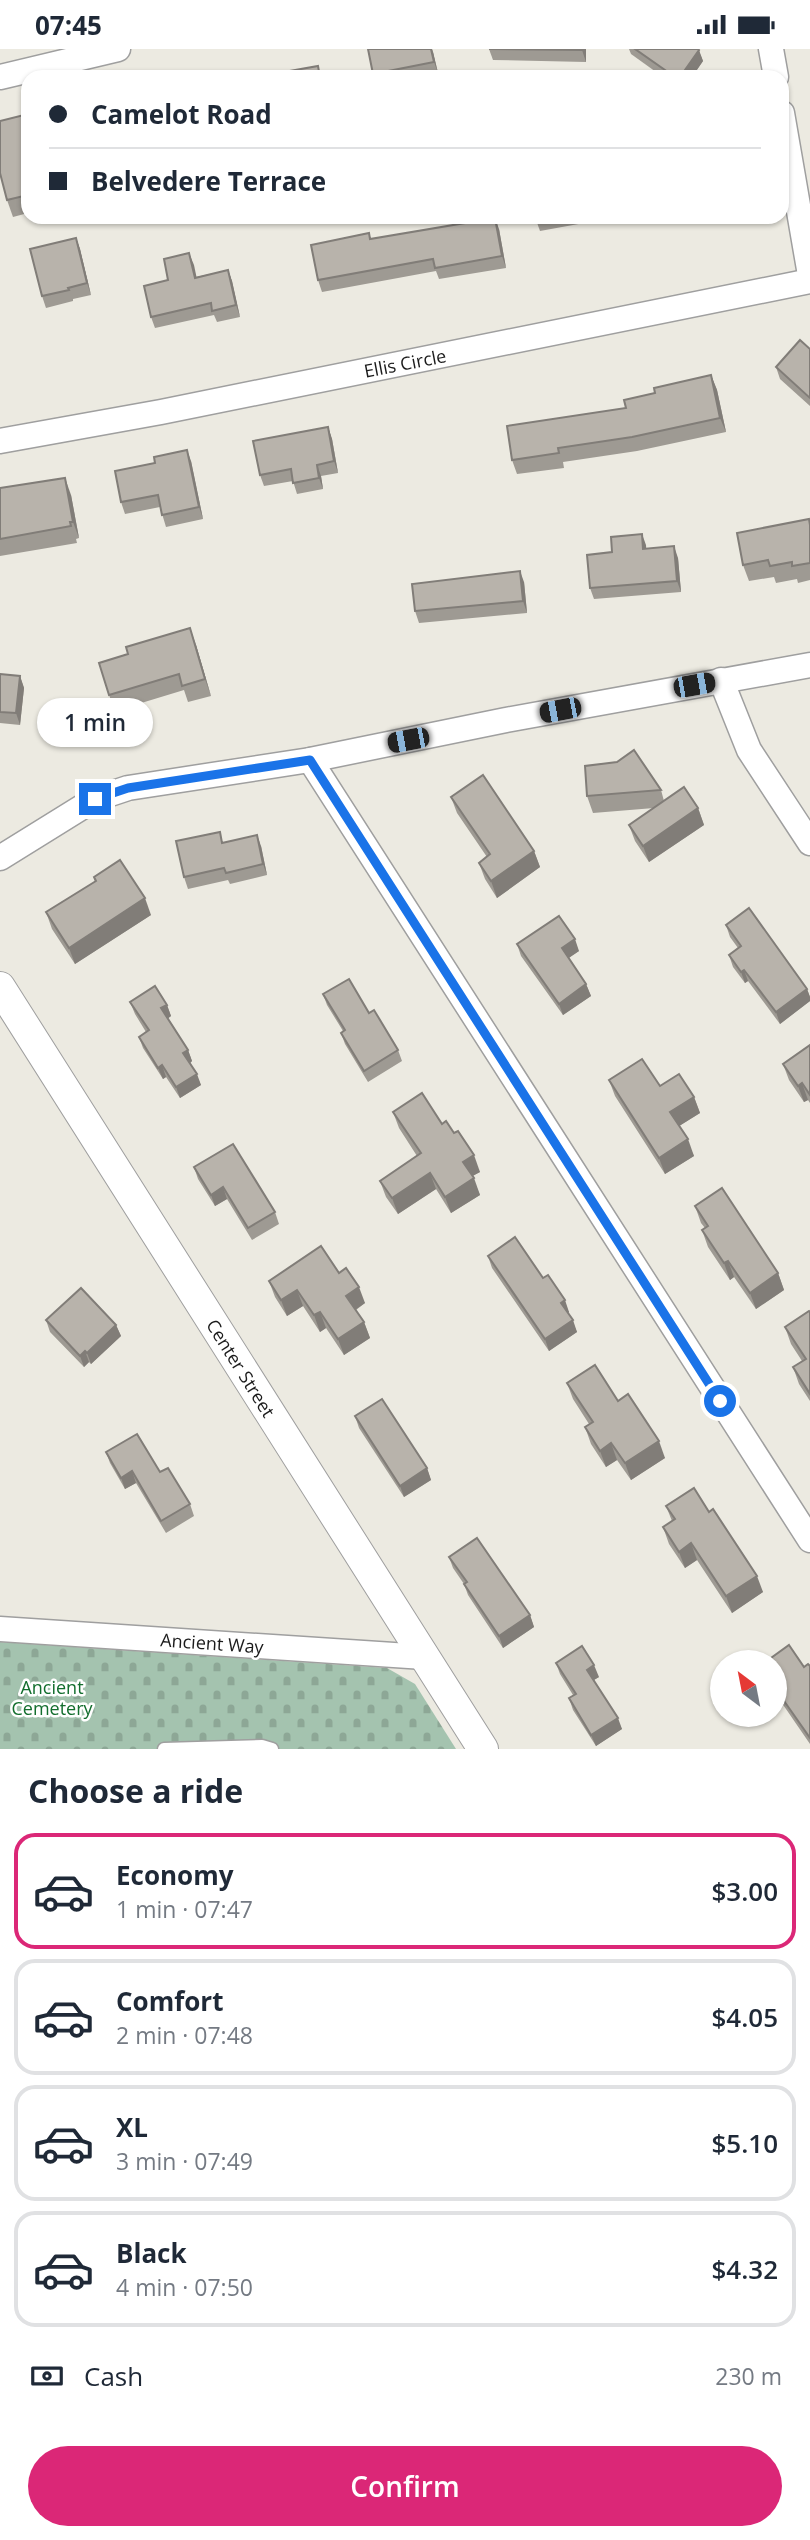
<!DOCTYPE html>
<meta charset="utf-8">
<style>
:root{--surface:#fff;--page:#f2f2f3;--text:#1f2937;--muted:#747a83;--line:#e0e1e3;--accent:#db2777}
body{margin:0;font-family:"Open Sans",sans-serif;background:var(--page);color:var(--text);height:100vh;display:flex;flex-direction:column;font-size:26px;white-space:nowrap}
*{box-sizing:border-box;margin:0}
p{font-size:23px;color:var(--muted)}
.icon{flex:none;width:38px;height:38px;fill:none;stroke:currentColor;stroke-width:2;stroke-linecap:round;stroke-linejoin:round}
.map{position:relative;height:1700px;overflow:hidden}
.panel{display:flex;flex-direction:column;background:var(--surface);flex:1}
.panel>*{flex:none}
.hud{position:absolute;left:21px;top:21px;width:768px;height:154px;border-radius:21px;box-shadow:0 2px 5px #0004;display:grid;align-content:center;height:154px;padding:0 28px;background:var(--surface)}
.needle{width:46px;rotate:328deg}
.buttons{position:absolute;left:710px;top:1601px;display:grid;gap:14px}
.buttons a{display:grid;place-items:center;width:77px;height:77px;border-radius:50%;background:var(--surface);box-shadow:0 2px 5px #0004;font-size:35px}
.end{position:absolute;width:32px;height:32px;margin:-16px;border:9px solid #1a73e8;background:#fff;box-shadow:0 0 0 4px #fff}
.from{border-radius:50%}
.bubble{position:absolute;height:49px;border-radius:24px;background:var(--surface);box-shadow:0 2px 5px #0004;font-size:23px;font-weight:600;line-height:49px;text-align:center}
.car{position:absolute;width:21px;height:42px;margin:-21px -10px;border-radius:9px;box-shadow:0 0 5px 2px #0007;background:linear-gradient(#222 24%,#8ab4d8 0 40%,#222 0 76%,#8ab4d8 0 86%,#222 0)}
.hud b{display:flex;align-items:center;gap:24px;height:66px;font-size:26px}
.hud b+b{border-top:2px solid var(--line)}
.hud i{width:18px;height:18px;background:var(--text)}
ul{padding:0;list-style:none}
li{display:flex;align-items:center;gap:21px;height:116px;margin:0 14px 10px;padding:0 14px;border:4px solid var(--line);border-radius:21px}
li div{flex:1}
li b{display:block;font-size:26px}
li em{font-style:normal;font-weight:600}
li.current{border-color:var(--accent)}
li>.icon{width:63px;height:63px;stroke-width:1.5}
h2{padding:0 28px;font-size:32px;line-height:84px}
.pay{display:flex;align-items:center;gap:18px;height:77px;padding:0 28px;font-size:26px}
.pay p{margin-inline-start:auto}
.cta{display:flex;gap:14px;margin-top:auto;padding:14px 28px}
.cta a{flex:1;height:80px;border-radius:42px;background:var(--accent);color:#fff;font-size:28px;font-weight:600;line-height:80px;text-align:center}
.status{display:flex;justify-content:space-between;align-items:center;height:49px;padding:0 35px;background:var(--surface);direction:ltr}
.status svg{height:19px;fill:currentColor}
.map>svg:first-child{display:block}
.cemetery{fill:url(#cemetery-stones)}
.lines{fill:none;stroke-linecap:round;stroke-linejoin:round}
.service-casing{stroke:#9f9f9f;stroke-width:15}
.minor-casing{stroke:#9f9f9f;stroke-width:27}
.tertiary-casing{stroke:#9f9f9f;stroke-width:32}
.service{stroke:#fff;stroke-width:12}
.minor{stroke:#fff;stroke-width:24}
.tertiary{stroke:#fff;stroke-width:30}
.wall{fill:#9e9a93}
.shaded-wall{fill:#817d78}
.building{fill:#b8b3ab;stroke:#817d78;stroke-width:2}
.route{stroke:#1a73e8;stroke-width:9}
.labels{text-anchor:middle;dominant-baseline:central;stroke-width:5;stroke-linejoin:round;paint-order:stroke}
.street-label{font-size:18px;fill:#1b1b1b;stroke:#fff}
.park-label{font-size:18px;fill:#136e2e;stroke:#fff}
</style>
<div class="status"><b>07:45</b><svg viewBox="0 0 49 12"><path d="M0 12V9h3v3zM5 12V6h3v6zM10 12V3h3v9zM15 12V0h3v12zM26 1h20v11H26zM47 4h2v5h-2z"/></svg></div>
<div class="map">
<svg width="810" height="1700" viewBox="0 0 810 1700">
<defs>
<pattern id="cemetery-stones" width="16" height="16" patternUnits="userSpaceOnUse" patternTransform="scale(1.75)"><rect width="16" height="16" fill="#a4c3af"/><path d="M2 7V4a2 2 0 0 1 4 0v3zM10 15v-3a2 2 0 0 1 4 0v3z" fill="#8da796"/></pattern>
</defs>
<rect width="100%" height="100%" fill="#eceae1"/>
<path class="cemetery" d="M0 1593 387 1619 415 1635 456 1700H0Z"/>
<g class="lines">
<defs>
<path id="service" d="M164 1700 262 1697 272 1700"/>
<g id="minor">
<path d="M771 0 776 28"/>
<path d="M0 28 118 0"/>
<path d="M782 64 810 226"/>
<path d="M0 392 161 363 810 232"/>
<path d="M721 631 749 701 810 794"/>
<path d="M310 711 810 1491"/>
<path d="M0 809 95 750 128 739 310 711 506 671 810 616"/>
<path d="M0 1580 424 1608"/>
</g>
<path id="tertiary" d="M0 938 483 1700"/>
</defs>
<use href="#service" class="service-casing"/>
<use href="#minor" class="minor-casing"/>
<use href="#tertiary" class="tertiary-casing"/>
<use href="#service" class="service"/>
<use href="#minor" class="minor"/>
<use href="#tertiary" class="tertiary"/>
</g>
<g class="wall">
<path d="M489 0H586V13L493 11Z"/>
<path d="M629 0H698L703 12 692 28H663L631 5Z"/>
<path d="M433 3 438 24 419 28H374L373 25Z"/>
<path d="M28 65V164L13 168 7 151Z"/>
<path d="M535 168H617L540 182Z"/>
<path d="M499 180 506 219 439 230 436 222 322 243 318 231 369 184 371 190Z"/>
<path d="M76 189 80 200 91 246 73 250V252L46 259 42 247Z"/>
<path d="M189 204 196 228 228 221 232 232 240 268 217 273 214 266 155 279 151 268 168 231Z"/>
<path d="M810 300V357L780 330 776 318Z"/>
<path d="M711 326 717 341 726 383 637 402 563 413 564 419 517 425 512 411 626 359 655 344Z"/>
<path d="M328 378 332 390 338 424 321 427 323 440 297 445 293 432 264 437 260 426Z"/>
<path d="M191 412 203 470 166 478 160 458 125 465 121 453Z"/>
<path d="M0 439 71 446 79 489 76 490 77 494 0 507Z"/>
<path d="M810 474V531L798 534 797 530 776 534 774 528 749 532 743 516Z"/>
<path d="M646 496V500L678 509 681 543 594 550 590 539 612 503Z"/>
<path d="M524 533 527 564 419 574 415 562Z"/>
<path d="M196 596 211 647 188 653 184 641 115 662 109 646Z"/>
<path d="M0 625 20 627 24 639 20 676 0 674Z"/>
<path d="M661 741 664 752 698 759 704 776 649 813 635 792 629 776 654 759 593 764 587 747Z"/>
<path d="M451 748 534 802 540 818 497 849 485 830 479 814 487 808 457 764Z"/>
<path d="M224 793 261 797 267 826 230 835 228 831 188 840 184 828Z"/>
<path d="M94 828 151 866 75 915 52 880 46 863 95 833Z"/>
<path d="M726 876 807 940 810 948V952L780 975 748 932 745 934 733 918 729 906 738 899 730 888Z"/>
<path d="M517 895 579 902 568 909 586 935 591 947 563 966 521 907Z"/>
<path d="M323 945 398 1001 402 1012 368 1033 345 995 341 984 343 982 327 956Z"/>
<path d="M130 953 167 956 171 967 168 969 188 1001 192 1012 190 1014 201 1036 180 1049 166 1028 163 1030 143 999 139 988 146 983 135 965Z"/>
<path d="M810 996V1054L808 1051 804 1053 789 1031 783 1015Z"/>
<path d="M609 1031 660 1037 694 1048 700 1064 679 1077 694 1107 665 1125 615 1047Z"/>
<path d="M393 1063 442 1075 480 1123 472 1127 480 1146 451 1164 436 1140 398 1165 386 1148 380 1132 417 1107 399 1079Z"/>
<path d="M194 1118 275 1163 279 1175 252 1191 227 1150 215 1157 198 1130Z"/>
<path d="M695 1157 778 1224 784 1241 756 1260 734 1228 730 1231 708 1198 702 1181 705 1179 701 1174Z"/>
<path d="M488 1207 543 1229 569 1263 568 1264 577 1283 549 1302 492 1219Z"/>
<path d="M339 1224 365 1254 356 1261 364 1273 370 1289 344 1306 326 1279 320 1283 303 1257 287 1267 275 1248 269 1232Z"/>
<path d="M810 1263V1352L799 1335 793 1318 802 1312 791 1295 785 1278Z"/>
<path d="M46 1271 116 1276 121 1287 91 1315 89 1313 84 1318 50 1283Z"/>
<path d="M567 1334 618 1352 665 1409 631 1431 617 1411 606 1418 591 1395 585 1378 589 1375 573 1350Z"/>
<path d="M355 1367 427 1419 431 1431 404 1448 359 1379Z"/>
<path d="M106 1403 160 1423 190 1455 194 1467 166 1484 136 1434 125 1440 110 1414Z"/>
<path d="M666 1457 709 1463 763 1543 732 1564 697 1511 685 1519 669 1495 663 1478 672 1472Z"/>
<path d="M449 1508 530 1566 534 1578 503 1599 468 1546 464 1535 453 1519Z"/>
<path d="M556 1614 599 1628 594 1631 622 1680 596 1697 573 1661 569 1649 573 1646 560 1625Z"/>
<path d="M775 1614 804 1618 810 1617V1695L775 1644Z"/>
</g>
<g class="shaded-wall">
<path d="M431 0H432L433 3 438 24 434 13Z"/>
<path d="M582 0H586V13L582 1Z"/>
<path d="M699 1 703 12 692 28H680Z"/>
<path d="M495 169 499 180 506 219 502 207Z"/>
<path d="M76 189 80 200 91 246 87 234Z"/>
<path d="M189 204 194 216 199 240 195 229Z"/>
<path d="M228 221 232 232 240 268 236 256Z"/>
<path d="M711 326 717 341 726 383 720 369Z"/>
<path d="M328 378 332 390 338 424 334 412Z"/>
<path d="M187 401 191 412 203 470 199 458Z"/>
<path d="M317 416 321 427 323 440 319 429Z"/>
<path d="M65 429 71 446 79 489 73 473Z"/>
<path d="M642 485 646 496 647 511 643 500Z"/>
<path d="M674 497 678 509 681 543 677 532Z"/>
<path d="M520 522 524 533 527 564 523 552Z"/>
<path d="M190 579 196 596 211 647 205 630Z"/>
<path d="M20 627 24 639 20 676 16 664Z"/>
<path d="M698 759 704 776 649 813 643 797Z"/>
<path d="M257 786 261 797 267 826 263 815Z"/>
<path d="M534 802 540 818 497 849 491 832Z"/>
<path d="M145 849 151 866 75 915 69 899Z"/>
<path d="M575 890 579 902 566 911 562 899Z"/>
<path d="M744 921 748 932 745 934 741 923Z"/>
<path d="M586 935 591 947 563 966 559 955Z"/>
<path d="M807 940 810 948V952L780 975 776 963Z"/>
<path d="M167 956 171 967 166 971 161 959Z"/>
<path d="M188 1001 192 1012 188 1016 183 1004Z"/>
<path d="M162 1016 166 1028 163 1030 158 1019Z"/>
<path d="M197 1025 201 1036 180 1049 176 1038Z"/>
<path d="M802 1034 808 1051 804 1053 798 1037Z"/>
<path d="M694 1048 700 1064 676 1079 670 1063Z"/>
<path d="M688 1090 694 1107 665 1125 659 1109Z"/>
<path d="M474 1106 480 1123 469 1129 463 1113Z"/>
<path d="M430 1124 436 1140 398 1165 392 1149Z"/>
<path d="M474 1129 480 1146 451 1164 445 1148Z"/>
<path d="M223 1138 227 1150 215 1157 211 1146Z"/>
<path d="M728 1212 734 1228 730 1231 724 1214Z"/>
<path d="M778 1224 784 1241 756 1260 750 1244Z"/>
<path d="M359 1238 365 1254 352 1263 346 1247Z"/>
<path d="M297 1241 303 1257 287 1267 281 1251Z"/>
<path d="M565 1251 569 1263 565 1265 561 1254Z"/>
<path d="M320 1263 326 1279 320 1283 314 1266Z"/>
<path d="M573 1271 577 1283 549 1302 545 1290Z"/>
<path d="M364 1273 370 1289 344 1306 338 1290Z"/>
<path d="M116 1276 121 1287 91 1315 87 1304Z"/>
<path d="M85 1302 89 1313 84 1318 80 1307Z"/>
<path d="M659 1392 665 1409 631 1431 625 1414Z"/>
<path d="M611 1394 617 1411 606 1418 600 1402Z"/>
<path d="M427 1419 431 1431 404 1448 400 1437Z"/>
<path d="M132 1422 136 1434 125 1440 121 1429Z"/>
<path d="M691 1494 697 1511 685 1519 679 1503Z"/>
<path d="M757 1527 763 1543 732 1564 726 1547Z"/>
<path d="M530 1566 534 1578 503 1599 499 1587Z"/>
<path d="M594 1616 599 1628 592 1632 587 1621Z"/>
<path d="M618 1669 622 1680 596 1697 591 1686Z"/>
</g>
<g class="building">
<path d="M368 0H431L434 13 373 25Z"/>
<path d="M489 0H582V1Z"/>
<path d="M635 0H698L699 1 680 28H675Z"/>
<path d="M318 17 320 28H256Z"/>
<path d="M28 65V146L7 151 0 124V72Z"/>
<path d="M535 168H551L535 171Z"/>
<path d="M495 169 502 207 435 219 433 210 318 231 311 196 369 184 370 190Z"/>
<path d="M76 189 87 234 68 239 69 241 42 247 30 200Z"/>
<path d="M189 204 195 229 228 221 236 256 212 262 211 254 151 268 144 237 168 231 164 210Z"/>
<path d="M800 291 810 300V349L776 318Z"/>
<path d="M711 326 720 369 632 388 558 399 559 404 512 411 507 377 626 359 624 351 655 344 654 339Z"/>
<path d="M328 378 334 412 317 416 319 429 293 434 291 420 260 426 253 392Z"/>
<path d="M187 401 199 458 162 466 158 446 121 453 115 422 155 414 154 408Z"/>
<path d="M65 429 73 473H70L71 477 0 490V439Z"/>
<path d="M809 470 810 476V514L792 517V513L770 517 768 511 743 516 737 484Z"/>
<path d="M642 485 643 500 674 497 677 532 590 539 587 506 612 503 611 488Z"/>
<path d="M520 522 523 552 415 562 412 535Z"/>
<path d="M190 579 205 630 182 637 179 625 109 646 99 614 128 605 126 598Z"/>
<path d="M0 625 20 627 16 664 0 663Z"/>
<path d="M634 701 661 741 587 747 585 717 617 713Z"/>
<path d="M483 726 534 802 491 832 479 814 490 805 451 748Z"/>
<path d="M684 738 698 759 643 797 629 776Z"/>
<path d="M220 783 222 794 257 786 263 815 226 824 224 819 184 828 176 792Z"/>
<path d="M120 811 145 849 69 899 46 863 96 832 94 828Z"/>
<path d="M749 859 807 940 776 963 744 921 741 923 729 906 741 897 726 876Z"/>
<path d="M559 867 575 890 562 899 586 935 559 955 517 895Z"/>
<path d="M349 930 369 964 374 961 398 1001 364 1022 341 984 345 981 323 945Z"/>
<path d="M155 937 167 956 161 959 188 1001 183 1004 197 1025 176 1038 162 1016 158 1019 139 988 149 981 130 953Z"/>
<path d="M810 996V1046L802 1034 798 1037 783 1015Z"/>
<path d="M642 1010 660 1037 679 1025 694 1048 670 1063 688 1090 659 1109 609 1031Z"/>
<path d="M422 1044 442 1075 446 1072 454 1084 458 1082 474 1106 463 1113 474 1129 445 1148 430 1124 392 1149 380 1132 421 1104 393 1063Z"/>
<path d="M233 1095 275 1163 248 1179 223 1138 211 1146 194 1118Z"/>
<path d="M722 1139 778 1224 750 1244 728 1212 724 1214 702 1181 708 1177 695 1157Z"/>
<path d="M515 1188 543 1229 548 1226 565 1251 561 1254 573 1271 545 1290 488 1207Z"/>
<path d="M321 1197 339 1224 346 1219 359 1238 346 1247 364 1273 338 1290 320 1263 314 1266 297 1241 281 1251 269 1232Z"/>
<path d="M81 1239 116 1276 87 1304 85 1302 80 1307 46 1271Z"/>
<path d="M809 1262 810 1263V1345L793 1318 806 1310 785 1278Z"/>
<path d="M595 1316 618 1352 628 1345 659 1392 625 1414 611 1394 600 1402 585 1378 593 1373 567 1334Z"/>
<path d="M382 1350 427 1419 400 1437 355 1367Z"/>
<path d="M137 1385 160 1423 168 1419 190 1455 161 1472 132 1422 121 1429 106 1403Z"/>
<path d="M694 1439 709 1463 713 1460 757 1527 726 1547 691 1494 679 1503 663 1478 675 1470 666 1457Z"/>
<path d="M477 1489 530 1566 499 1587 464 1535 467 1533 449 1508Z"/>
<path d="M789 1596 804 1618 808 1615 810 1617V1689L775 1639V1614H764Z"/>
<path d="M582 1597 594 1616 587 1621 618 1669 591 1686 569 1649 576 1645 556 1614Z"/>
</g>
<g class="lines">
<path class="route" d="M95 750 128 739 310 711 720 1352"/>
</g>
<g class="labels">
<g class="street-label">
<text transform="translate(405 314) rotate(-11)">Ellis Circle</text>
<text transform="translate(241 1319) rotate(58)">Center Street</text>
<text transform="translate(212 1594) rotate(4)">Ancient Way</text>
</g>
<g class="park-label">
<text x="52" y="1638">Ancient<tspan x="52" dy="21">Cemetery</tspan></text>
</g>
</g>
</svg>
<div class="buttons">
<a><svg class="needle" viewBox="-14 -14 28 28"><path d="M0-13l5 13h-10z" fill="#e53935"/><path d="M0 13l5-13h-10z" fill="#747a83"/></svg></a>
</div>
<i class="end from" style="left:720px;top:1352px"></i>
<i class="end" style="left:95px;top:750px"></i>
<div class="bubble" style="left:37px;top:649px;width:116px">1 min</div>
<i class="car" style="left:694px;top:636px;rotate:80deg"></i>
<i class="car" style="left:560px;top:661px;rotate:259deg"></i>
<i class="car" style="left:408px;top:691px;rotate:259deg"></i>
<div class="hud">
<b><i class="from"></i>Camelot Road</b>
<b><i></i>Belvedere Terrace</b>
</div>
</div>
<section class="panel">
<h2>Choose a ride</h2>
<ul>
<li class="current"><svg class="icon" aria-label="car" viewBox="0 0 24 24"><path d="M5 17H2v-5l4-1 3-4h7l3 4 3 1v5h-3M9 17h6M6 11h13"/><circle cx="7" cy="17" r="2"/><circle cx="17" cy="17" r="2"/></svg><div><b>Economy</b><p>1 min · 07:47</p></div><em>$3.00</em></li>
<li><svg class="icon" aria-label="car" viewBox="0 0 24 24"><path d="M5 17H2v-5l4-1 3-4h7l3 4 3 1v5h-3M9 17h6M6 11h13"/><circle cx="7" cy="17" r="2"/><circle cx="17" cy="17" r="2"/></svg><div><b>Comfort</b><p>2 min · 07:48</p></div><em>$4.05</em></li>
<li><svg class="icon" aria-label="car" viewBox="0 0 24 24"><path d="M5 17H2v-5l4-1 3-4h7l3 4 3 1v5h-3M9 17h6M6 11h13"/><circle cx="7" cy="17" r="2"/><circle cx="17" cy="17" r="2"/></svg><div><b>XL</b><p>3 min · 07:49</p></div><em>$5.10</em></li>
<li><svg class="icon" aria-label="car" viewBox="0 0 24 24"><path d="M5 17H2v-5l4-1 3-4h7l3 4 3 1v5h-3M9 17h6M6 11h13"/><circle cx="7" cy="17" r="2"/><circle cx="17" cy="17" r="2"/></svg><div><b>Black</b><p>4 min · 07:50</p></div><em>$4.32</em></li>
</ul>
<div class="pay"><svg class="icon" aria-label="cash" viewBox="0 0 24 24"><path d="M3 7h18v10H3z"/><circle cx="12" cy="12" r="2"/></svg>Cash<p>230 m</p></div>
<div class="cta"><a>Confirm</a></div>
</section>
